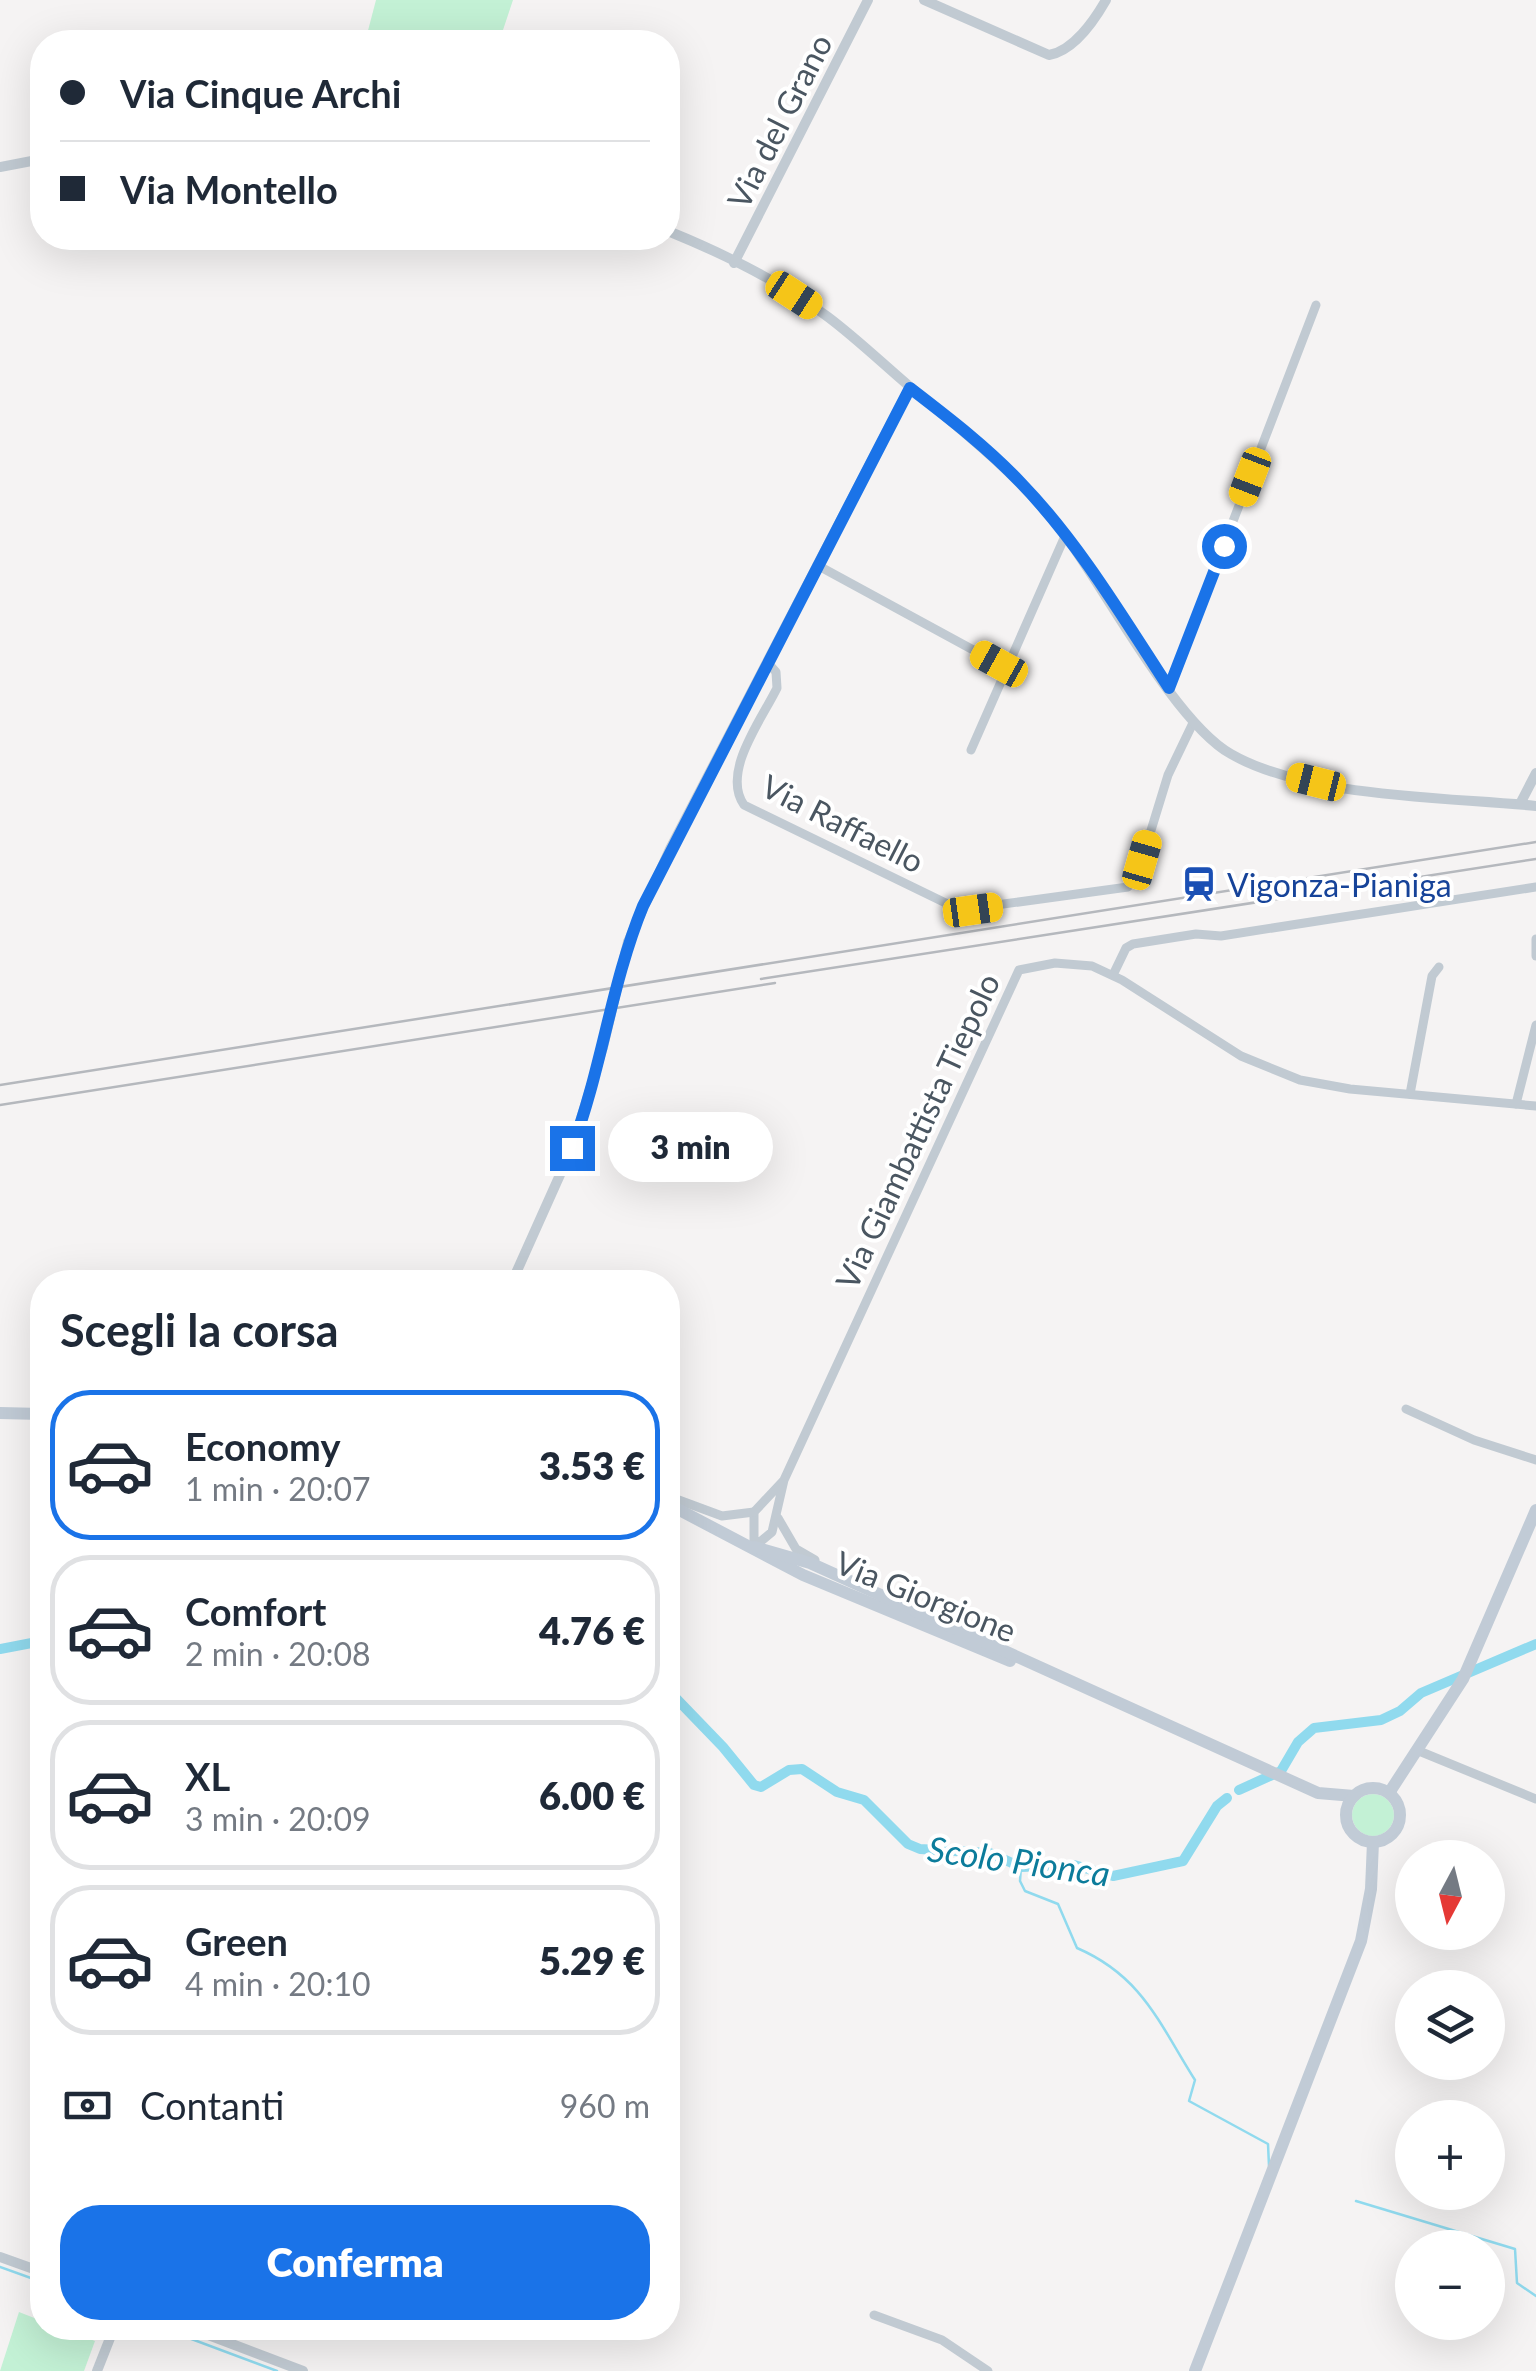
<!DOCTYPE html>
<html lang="it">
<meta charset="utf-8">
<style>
:root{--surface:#fff;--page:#f2f2f3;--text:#1f2937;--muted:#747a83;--line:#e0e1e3;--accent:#1a73e8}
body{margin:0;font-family:Lato,sans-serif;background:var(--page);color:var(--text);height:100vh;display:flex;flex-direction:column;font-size:38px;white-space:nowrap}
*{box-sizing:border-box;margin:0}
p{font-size:32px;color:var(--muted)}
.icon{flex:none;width:55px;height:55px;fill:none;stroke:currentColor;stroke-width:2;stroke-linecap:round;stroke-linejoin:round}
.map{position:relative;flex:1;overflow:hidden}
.panel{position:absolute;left:30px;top:1270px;width:650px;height:1070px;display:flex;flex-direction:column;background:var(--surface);border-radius:40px;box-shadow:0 10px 40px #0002}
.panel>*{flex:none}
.top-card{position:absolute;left:30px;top:30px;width:650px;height:220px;border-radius:40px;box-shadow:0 10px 40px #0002;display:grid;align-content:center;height:220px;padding:0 30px;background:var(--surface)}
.needle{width:65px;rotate:187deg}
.buttons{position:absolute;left:1395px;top:1840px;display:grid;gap:20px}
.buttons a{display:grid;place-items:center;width:110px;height:110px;border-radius:50%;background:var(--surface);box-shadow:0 10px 40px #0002;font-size:50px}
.end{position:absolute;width:45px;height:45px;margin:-22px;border:12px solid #1a73e8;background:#fff;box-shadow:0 0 0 5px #fff}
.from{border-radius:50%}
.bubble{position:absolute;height:70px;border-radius:35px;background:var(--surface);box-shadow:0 10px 40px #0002;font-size:32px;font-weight:800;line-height:70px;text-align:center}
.car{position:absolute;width:30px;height:60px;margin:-30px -15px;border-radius:12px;box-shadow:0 0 8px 2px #0007;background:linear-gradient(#f5c518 24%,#345 0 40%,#f5c518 0 76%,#345 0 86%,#f5c518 0)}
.top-card b{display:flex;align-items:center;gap:35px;height:95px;font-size:38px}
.top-card b+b{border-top:2px solid var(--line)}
.top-card i{width:25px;height:25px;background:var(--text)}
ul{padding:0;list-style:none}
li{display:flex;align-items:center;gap:30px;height:150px;margin:0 20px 15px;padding:0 10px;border:5px solid var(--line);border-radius:40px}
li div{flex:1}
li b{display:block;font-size:38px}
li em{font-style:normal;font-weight:800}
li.selected{border-color:var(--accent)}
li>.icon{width:90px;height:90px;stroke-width:1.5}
h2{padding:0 30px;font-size:45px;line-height:120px}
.pay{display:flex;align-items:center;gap:25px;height:110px;padding:0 30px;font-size:38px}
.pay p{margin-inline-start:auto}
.button{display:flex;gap:20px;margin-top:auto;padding:20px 30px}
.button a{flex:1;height:115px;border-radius:40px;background:var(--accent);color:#fff;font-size:40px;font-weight:800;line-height:115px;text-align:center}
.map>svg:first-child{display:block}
.green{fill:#c3f1d5}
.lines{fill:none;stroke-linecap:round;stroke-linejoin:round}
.stream{stroke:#90daee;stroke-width:2.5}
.canal{stroke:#90daee;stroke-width:10}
.minor{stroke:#c1cad2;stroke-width:9}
.tertiary{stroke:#c1cad2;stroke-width:10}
.secondary{stroke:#c1cbd6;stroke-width:12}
.rail{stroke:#b5b8bd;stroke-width:2.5}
.tertiary-bridge{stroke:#c1cad2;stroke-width:10}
.route{stroke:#1a73e8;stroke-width:12}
.labels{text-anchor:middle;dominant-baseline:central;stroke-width:8;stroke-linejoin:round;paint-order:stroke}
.street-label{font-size:32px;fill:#4a5661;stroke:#fff}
.transit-label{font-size:32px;fill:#164399;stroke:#fff;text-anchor:start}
.water-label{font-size:35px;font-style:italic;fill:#0c7c9b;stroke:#fff}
</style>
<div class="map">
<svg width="1536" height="2371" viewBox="0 0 1536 2371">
<rect width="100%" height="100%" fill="#f5f3f3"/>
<g class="green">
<path d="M376 0H513L499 42H365Z"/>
<circle cx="1373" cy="1815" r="21"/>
<path d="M19 2312 42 2321V2328H60L95 2341 84 2371H0Z"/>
</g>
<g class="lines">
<g class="stream">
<path d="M1021 1867 1020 1881 1025 1891 1058 1904 1077 1948C1142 1976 1159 2023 1195 2080L1189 2101 1268 2144 1269 2166"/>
<path d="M1356 2201 1515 2249 1517 2283 1536 2296"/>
<path d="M0 2267 42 2282"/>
<path d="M162 2328 277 2371"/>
</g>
<g class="canal">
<path d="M0 1649 42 1641"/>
<path d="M668 1690 723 1747 754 1785 761 1787 789 1770 802 1769 837 1792 864 1800 908 1844 920 1849 990 1853 1021 1867 1074 1865 1113 1876 1183 1861 1217 1806 1227 1798"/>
<path d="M1239 1790 1281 1771 1298 1742 1314 1728 1381 1720 1400 1711 1421 1693 1536 1644"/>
</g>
<g class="minor">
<path d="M817 565 999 664"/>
<path d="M768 663 776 672 777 688C762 719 721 772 744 805L960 910 1128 887 1137 876 1168 775 1193 723"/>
<path d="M1169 688 1316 305"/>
<path d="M971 750 1065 536"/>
<path d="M1536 939V956"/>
<path d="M1113 975 1126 948 1133 944 1196 934 1221 936 1536 887"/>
<path d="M1410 1094 1432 976 1439 967"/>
<path d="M1516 1104 1536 1025"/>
<path d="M1406 1409 1474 1440 1536 1460"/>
<path d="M784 1480 754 1512V1547L772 1532 784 1480 1019 970 1055 963 1092 966 1122 980 1241 1056 1300 1080 1350 1089 1536 1106"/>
<path d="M668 1496 722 1516 754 1512"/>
<path d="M778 1518 796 1549 815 1560"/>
<path d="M1419 1751 1536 1799"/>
<path d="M874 2315 942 2340 988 2371"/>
</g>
<g class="tertiary">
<path d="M924 0 1049 55C1073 51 1094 21 1106 0"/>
<path d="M0 167 42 159"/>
<path d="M668 231C722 253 781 282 828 317 856 338 882 363 909 386 966 434 1022 477 1067 538 1108 594 1176 723 1231 754 1308 798 1447 797 1536 806"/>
<path d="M734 263 868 0"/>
<path d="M1520 804 1536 773"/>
<path d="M628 942 670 849 910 387"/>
<path d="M512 1282 572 1148 603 1047"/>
<path d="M0 2257 42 2272"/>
<path d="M190 2328 303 2371"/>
<path d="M97 2371 114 2328"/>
</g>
<g class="secondary">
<path d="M0 1413 42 1414"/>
<path d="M668 1504 803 1575 1010 1661"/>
<path d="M754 1547 810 1563 1318 1793 1354 1796"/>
<circle cx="1373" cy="1815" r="27"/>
<path d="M1389 1793 1463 1679 1536 1510"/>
<path d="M1195 2371 1361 1941 1371 1889 1373 1842"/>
</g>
<g class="rail">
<path d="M761 979 1536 859"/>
<path d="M0 1085 1536 842"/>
<path d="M0 1105 775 983"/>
</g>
<path class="tertiary-bridge" d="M603 1047 628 942"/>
</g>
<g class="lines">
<path class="route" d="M572 1148C602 1068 611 984 643 906L910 388C949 418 987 447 1021 483 1079 543 1124 619 1169 688L1224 546"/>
</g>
<defs>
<symbol id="station-bare" viewBox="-9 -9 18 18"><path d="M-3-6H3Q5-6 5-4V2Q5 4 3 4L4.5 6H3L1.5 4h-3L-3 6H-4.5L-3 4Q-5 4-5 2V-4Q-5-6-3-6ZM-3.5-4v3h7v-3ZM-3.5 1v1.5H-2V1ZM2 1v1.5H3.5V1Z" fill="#1a4fb4" stroke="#fff" stroke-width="2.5" paint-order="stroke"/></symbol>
</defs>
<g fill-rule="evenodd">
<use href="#station-bare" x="1174" y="859" width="50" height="50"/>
</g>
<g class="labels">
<g class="street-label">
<text transform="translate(779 121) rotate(-63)">Via del Grano</text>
<text transform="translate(843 823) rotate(27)">Via Raffaello</text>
<text transform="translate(917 1131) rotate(-65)">Via Giambattista Tiepolo</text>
<text transform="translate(926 1596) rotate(22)">Via Giorgione</text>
</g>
<g class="transit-label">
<text x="1227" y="884">Vigonza-Pianiga</text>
</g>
<g class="water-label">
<text transform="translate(1019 1860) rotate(8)">Scolo Pionca</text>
</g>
</g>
</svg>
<div class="buttons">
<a><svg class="needle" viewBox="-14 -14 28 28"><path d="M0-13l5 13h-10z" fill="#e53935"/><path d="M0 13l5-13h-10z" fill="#747a83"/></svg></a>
<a><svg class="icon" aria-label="layers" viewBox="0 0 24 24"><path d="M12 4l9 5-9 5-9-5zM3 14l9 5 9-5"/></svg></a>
<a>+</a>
<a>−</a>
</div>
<i class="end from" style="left:1224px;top:546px"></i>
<i class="end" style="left:572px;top:1148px"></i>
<div class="bubble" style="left:608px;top:1112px;width:165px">3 min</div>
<i class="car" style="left:794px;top:295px;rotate:123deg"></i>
<i class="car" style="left:1250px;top:477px;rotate:201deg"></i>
<i class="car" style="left:999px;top:664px;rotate:299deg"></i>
<i class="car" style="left:1316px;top:782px;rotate:284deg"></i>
<i class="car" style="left:1142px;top:860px;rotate:16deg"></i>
<i class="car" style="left:973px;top:910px;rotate:82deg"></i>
<div class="top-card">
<b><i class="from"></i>Via Cinque Archi</b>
<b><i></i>Via Montello</b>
</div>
<section class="panel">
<h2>Scegli la corsa</h2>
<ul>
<li class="selected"><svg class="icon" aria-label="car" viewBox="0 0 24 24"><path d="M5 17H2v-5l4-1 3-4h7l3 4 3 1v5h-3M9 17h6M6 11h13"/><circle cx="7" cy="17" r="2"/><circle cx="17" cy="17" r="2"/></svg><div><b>Economy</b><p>1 min · 20:07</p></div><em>3.53 €</em></li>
<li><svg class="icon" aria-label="car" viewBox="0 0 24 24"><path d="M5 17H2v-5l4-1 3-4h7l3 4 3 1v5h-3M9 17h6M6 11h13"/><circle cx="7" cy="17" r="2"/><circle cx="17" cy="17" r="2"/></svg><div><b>Comfort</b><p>2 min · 20:08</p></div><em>4.76 €</em></li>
<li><svg class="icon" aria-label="car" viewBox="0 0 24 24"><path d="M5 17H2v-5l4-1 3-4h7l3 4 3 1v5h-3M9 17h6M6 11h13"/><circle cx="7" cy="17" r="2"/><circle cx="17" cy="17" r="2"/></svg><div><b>XL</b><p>3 min · 20:09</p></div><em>6.00 €</em></li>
<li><svg class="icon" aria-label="car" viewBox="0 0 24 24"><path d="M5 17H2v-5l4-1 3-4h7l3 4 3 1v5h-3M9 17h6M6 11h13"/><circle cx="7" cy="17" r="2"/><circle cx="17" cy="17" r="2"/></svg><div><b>Green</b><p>4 min · 20:10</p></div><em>5.29 €</em></li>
</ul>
<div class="pay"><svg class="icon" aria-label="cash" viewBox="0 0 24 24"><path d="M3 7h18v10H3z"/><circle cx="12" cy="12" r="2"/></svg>Contanti<p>960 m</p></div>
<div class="button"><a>Conferma</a></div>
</section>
</div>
